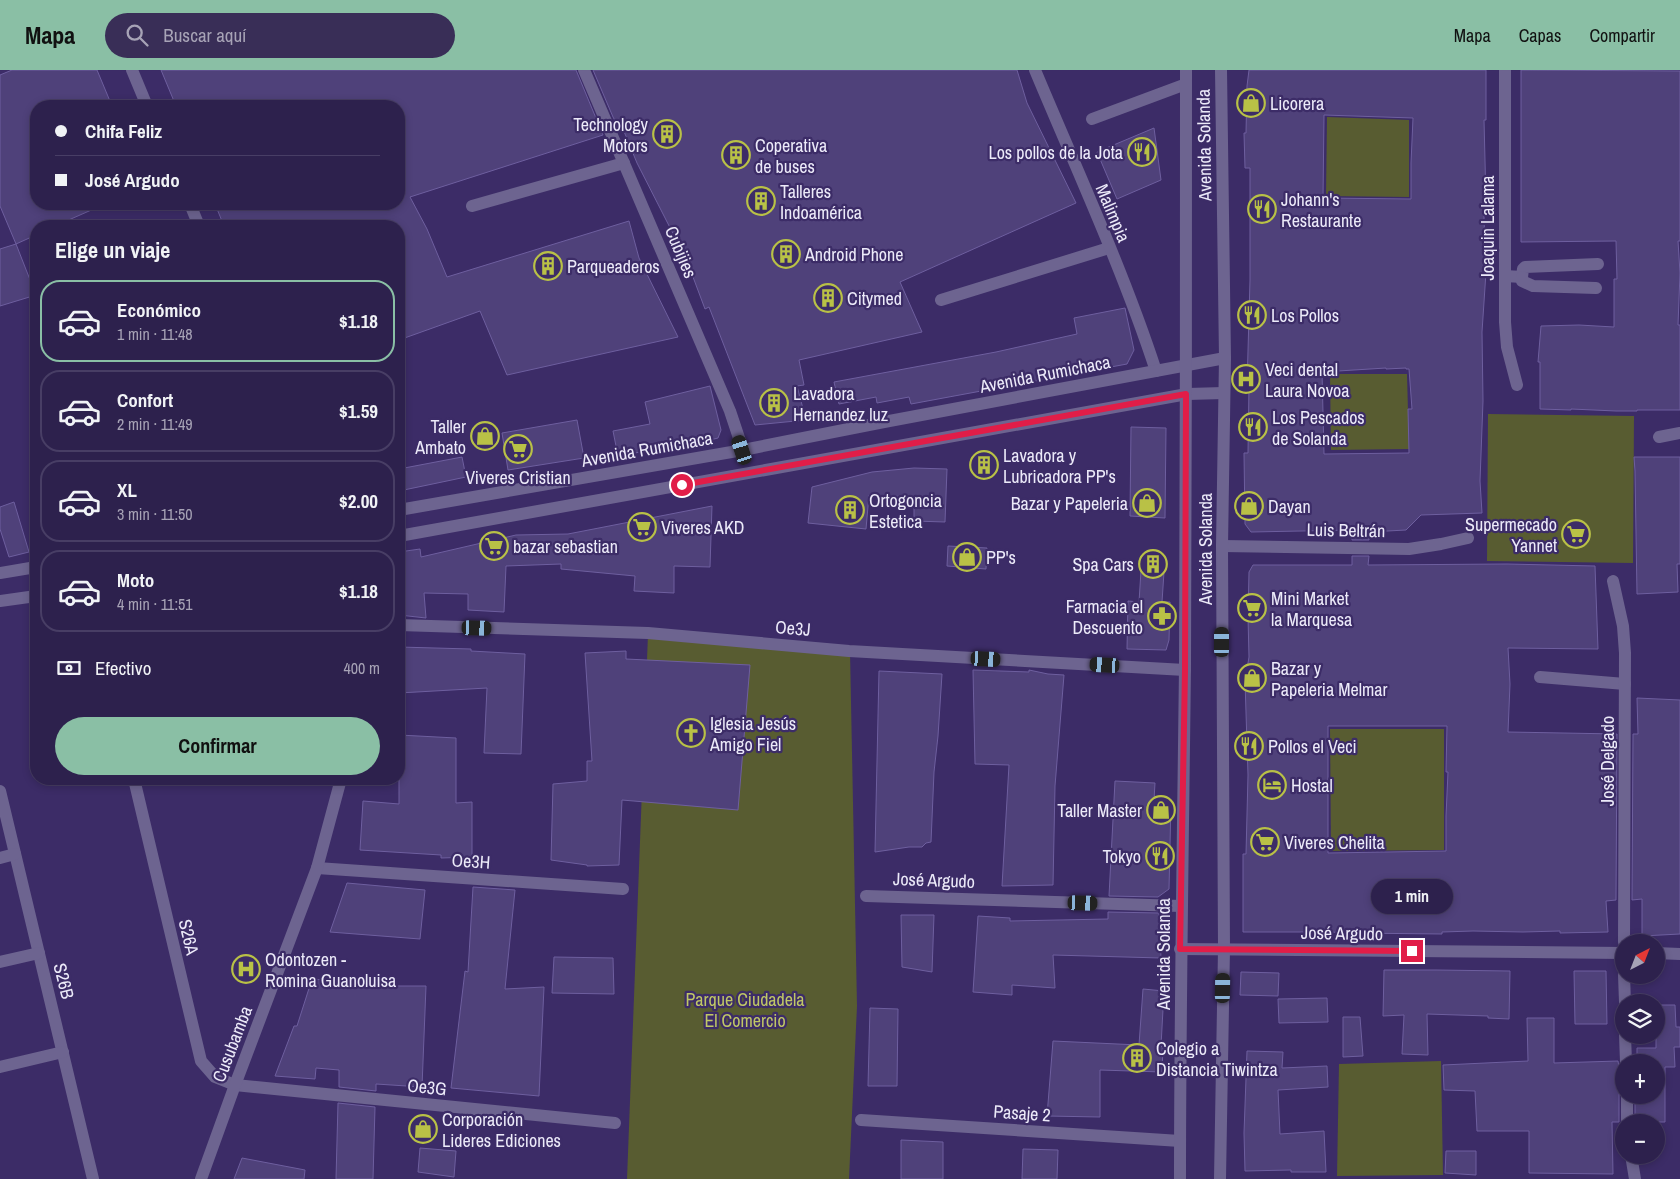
<!DOCTYPE html>
<html lang="es">
<meta charset="utf-8">
<style>
:root{--surface:#2d214d;--page:#392e57;--text:#f1f3f6;--muted:#a7a3b6;--line:#483e65;--accent:#8abfa5}
body{margin:0;font-family:"Archivo Narrow",sans-serif;background:var(--page);color:var(--text);height:100vh;display:flex;flex-direction:column;font-size:19px;white-space:nowrap}
*{box-sizing:border-box;margin:0}
p{font-size:16px;color:var(--muted)}
.icon{flex:none;width:28px;height:28px;fill:none;stroke:currentColor;stroke-width:2;stroke-linecap:round;stroke-linejoin:round}
.map{position:relative;flex:1;overflow:hidden}
.drawer{position:absolute;left:30px;top:150px;width:375px;height:565px;display:flex;flex-direction:column;background:var(--surface);border-radius:20px;box-shadow:0 2px 8px #0003,0 0 0 1px var(--line)}
.drawer>*{flex:none}
.guide{position:absolute;left:30px;top:30px;width:375px;height:110px;border-radius:20px;box-shadow:0 2px 8px #0003,0 0 0 1px var(--line);display:grid;align-content:center;height:110px;padding:0 25px;background:var(--surface)}
.needle{width:32px;rotate:42deg}
.tools{position:absolute;left:1615px;top:864px;display:grid;gap:10px}
.tools a{display:grid;place-items:center;width:50px;height:50px;border-radius:50%;background:var(--surface);box-shadow:0 2px 8px #0003,0 0 0 1px var(--line);font-size:25px}
.end{position:absolute;width:22px;height:22px;margin:-11px;border:6px solid #e11d48;background:#fff;box-shadow:0 0 0 2px #fff}
.from{border-radius:50%}
.bubble{position:absolute;height:35px;border-radius:18px;background:var(--surface);box-shadow:0 2px 8px #0003,0 0 0 1px var(--line);font-size:16px;font-weight:800;line-height:35px;text-align:center}
.car{position:absolute;width:15px;height:30px;margin:-15px -8px;border-radius:6px;box-shadow:0 0 4px 1px #0007;background:linear-gradient(#222 24%,#8ab4d8 0 40%,#222 0 76%,#8ab4d8 0 86%,#222 0)}
.guide b{display:flex;align-items:center;gap:18px;height:48px;font-size:19px}
.guide b+b{border-top:1px solid var(--line)}
.guide i{width:12px;height:12px;background:var(--text)}
ul{padding:0;list-style:none}
li{display:flex;align-items:center;gap:15px;height:82px;margin:0 10px 8px;padding:0 15px;border:2px solid var(--line);border-radius:20px}
li div{flex:1}
li b{display:block;font-size:19px}
li em{font-style:normal;font-weight:800}
li.current{border-color:var(--accent)}
li>.icon{width:45px;height:45px;stroke-width:1.5}
h2{padding:0 25px;font-size:22px;line-height:60px}
.pay{display:flex;align-items:center;gap:12px;height:55px;padding:0 25px;font-size:19px}
.pay p{margin-inline-start:auto}
.primary-button{display:flex;gap:10px;margin-top:auto;padding:10px 25px}
.primary-button a{flex:1;height:58px;border-radius:30px;background:var(--accent);color:#111;font-size:20px;font-weight:800;line-height:58px;text-align:center}
header{display:flex;align-items:center;gap:30px;box-sizing:border-box;height:70px;padding:0 25px;background:var(--accent);color:#111}
header strong{font-size:24px}
nav{display:flex;gap:28px;margin-inline-start:auto;font-size:18px}
.search{width:350px;height:45px;background:var(--page);display:flex;align-items:center;gap:12px;box-sizing:border-box;padding:0 18px;border-radius:28px;color:var(--muted);font-size:19px}
.map>svg:first-child{display:block}
.green{fill:#585c31}
.building{fill:#4f417a;stroke:#6e5f9f;fill-rule:evenodd}
.lines{fill:none;stroke-linecap:round;stroke-linejoin:round}
.service{stroke:#6d6490;stroke-width:12}
.minor{stroke:#6d6490;stroke-width:12}
.tertiary{stroke:#6d6490;stroke-width:12}
.route{stroke:#e11d48;stroke-width:6}
.labels{text-anchor:middle;dominant-baseline:central;stroke-width:4.5;stroke-linejoin:round;paint-order:stroke}
.poi-label{font-size:18px;fill:#eceaf9;stroke:#3c2c67;text-anchor:start}
.street-label{font-size:18px;fill:#eceaf9;stroke:#3c2c67}
.park-label{font-size:18px;fill:#c0c865;stroke:#3c2c67}
</style>
<header>
<strong>Mapa</strong>
<div class="search"><svg class="icon" aria-label="search" viewBox="0 0 24 24"><circle cx="10" cy="10" r="6"/><path d="M15 15l6 6"/></svg>Buscar aquí</div>
<nav><a>Mapa</a><a>Capas</a><a>Compartir</a></nav>
</header>
<div class="map">
<svg width="1680" height="1109" viewBox="0 0 1680 1109">
<rect width="100%" height="100%" fill="#3c2c67"/>
<g class="green">
<path d="M1327 47 1409 50V127L1326 126Z"/>
<path d="M1330 304H1407L1409 379 1331 380Z"/>
<path d="M1488 344 1634 346 1633 493 1487 491Z"/>
<path d="M648 564 850 581 857 936 849 1109H627Z"/>
<path d="M1330 659H1444V780L1331 781Z"/>
<path d="M1441 991 1443 1105 1337 1106 1339 994Z"/>
</g>
<g class="building">
<path d="M12 0H97L112 36H36V134H105L55 156H36V165L16 174 0 136V5Z"/>
<path d="M161 0H576L603 65 410 127 427 159 447 207 629 151 639 188 678 267 507 305 480 241 399 270V156H224L215 134H399V36H176Z"/>
<path d="M593 0H1017L1027 33 1076 133 900 212 922 262 799 290 804 315 797 316 806 350 755 355 709 237 705 239 687 191 637 93 623 59 620 60 613 47Z"/>
<path d="M1249 0H1486V50H1484L1486 131H1484V149L1486 202 1482 262 1483 331 1480 411 1482 443 1421 445 1406 460 1369 462V470H1352V460L1251 462 1245 454 1244 383H1248L1249 316H1247L1250 210V98H1245L1244 63H1246L1247 16ZM1324 45 1413 48 1411 93V129L1323 128ZM1386 298V299L1406 298V299H1409L1412 339H1408L1409 383 1324 384 1322 302Z"/>
<path d="M1521 0 1680 1V171H1678L1680 203 1678 255H1680V340H1637V341H1616L1571 339V340L1540 339V292H1538L1541 256 1579 255 1614 257V209H1617L1616 171 1521 172Z"/>
<path d="M1154 58 1161 110 1117 129 1097 82Z"/>
<path d="M16 174 36 225 0 236V179Z"/>
<path d="M1125 238 1134 280 1127 294 911 334 909 327 877 333 876 327 839 334 834 312 996 282 1077 264 1074 248Z"/>
<path d="M710 316 721 360 718 368 658 383 657 379 618 386 613 361 650 354 645 332Z"/>
<path d="M577 350 584 388 508 400 502 363Z"/>
<path d="M1131 357 1166 358 1165 448 1130 446Z"/>
<path d="M462 387 466 407 399 421V399Z"/>
<path d="M1634 387H1680V494H1677L1678 522 1637 524 1635 401Z"/>
<path d="M914 398 947 399 945 452 914 451V427L869 425 866 459 808 453 812 417 872 402Z"/>
<path d="M14 432 29 482 9 487 0 459V437Z"/>
<path d="M712 436 710 497 674 496V523L634 521 635 506 561 499V494L506 496 504 542 468 540V524L424 523 426 548 399 545V482L420 479 421 487 516 465 568 464Z"/>
<path d="M948 476 987 478 986 499 947 496Z"/>
<path d="M1142 485 1165 487 1162 532H1170L1169 570 1166 580 1127 579 1128 531 1139 532Z"/>
<path d="M1352 486H1369L1368 495 1507 494 1595 496 1598 579 1508 578 1510 614 1508 662 1617 664 1616 830 1606 831 1608 862 1560 863V861L1523 862 1473 861 1442 862V864L1353 863 1330 862H1243V784H1246L1248 705 1245 611 1249 587 1248 547 1249 502 1253 495H1352ZM1328 656H1447L1446 702H1448L1446 746V781L1328 783Z"/>
<path d="M399 577 471 579V581L525 584 521 684 484 683 487 618 399 623Z"/>
<path d="M626 581V589L750 595 738 740 622 730 619 795 587 796V795L551 790 553 714 587 711V691H592L585 583Z"/>
<path d="M973 600 1029 602V600L1048 604 1064 605 1055 716 1053 815 1002 816 1009 695 975 694Z"/>
<path d="M879 601 942 604 938 666 934 702 931 772 926 773 922 777H909L875 782Z"/>
<path d="M1637 628 1680 630V864L1642 866V829L1632 830 1633 664H1638Z"/>
<path d="M399 665 456 668V733L472 732V787L441 788V785L360 780 363 731 399 734Z"/>
<path d="M1115 711 1155 713 1154 730 1171 731 1169 819 1158 827 1109 826Z"/>
<path d="M347 813 425 820 420 869 330 862Z"/>
<path d="M473 817 515 820 505 919 544 917 539 1026 451 1018 465 901 468 902Z"/>
<path d="M1108 842 1159 843 1161 888 1053 885 1055 918 1012 915V925L973 922 978 846 1010 848V851L1108 849Z"/>
<path d="M901 845H934L932 902 902 897Z"/>
<path d="M554 887 613 888 614 924 552 923Z"/>
<path d="M1384 900H1436L1510 901 1509 949 1488 948V946L1427 944 1428 985 1402 984 1404 945 1383 946Z"/>
<path d="M1574 901H1606L1607 954H1575Z"/>
<path d="M1241 902 1279 903 1278 926 1240 925Z"/>
<path d="M312 909 390 916H426L422 1017 376 1014V1021L339 1017V1000L316 998 315 1009 275 1006 294 956H297Z"/>
<path d="M1143 919 1164 921 1161 976 1163 977 1162 1002 1100 1000V1047L1047 1046 1053 971 1139 975Z"/>
<path d="M1327 928 1328 952 1279 953 1278 929Z"/>
<path d="M1656 935H1675L1676 957H1680V977H1674L1675 997H1665V1052H1635V1025H1656V992H1634V990H1637V978H1656Z"/>
<path d="M870 938 898 939 897 1016H868Z"/>
<path d="M1343 947H1360L1363 986 1343 987Z"/>
<path d="M1527 948H1554V993L1618 991 1619 997 1624 1000V1018L1620 1021 1619 1025V1052H1612L1613 1104 1529 1103V1061H1477L1475 1021 1444 1020 1443 995 1528 991Z"/>
<path d="M1247 981 1283 982 1282 998 1327 996 1328 1017 1278 1020 1280 1064 1324 1061 1326 1102H1291V1100L1245 1101 1244 1063Z"/>
<path d="M338 1033 375 1037 373 1109H336Z"/>
<path d="M901 1070 943 1072V1109H901Z"/>
<path d="M420 1078 456 1081 454 1107 418 1102Z"/>
<path d="M1023 1079 1058 1080 1057 1109H1022Z"/>
<path d="M1446 1081H1476V1105L1445 1103Z"/>
<path d="M242 1088 305 1100 304 1109H234Z"/>
</g>
<g class="lines">
<g class="service">
<path d="M1092 49 1186 14"/>
<path d="M472 136 624 93"/>
<path d="M1505 206 1522 207 1523 199 1525 197 1598 194"/>
<path d="M1522 207V211L1533 216 1596 218"/>
<path d="M941 230 1109 178"/>
<path d="M1540 607 1625 614"/>
</g>
<g class="minor">
<path d="M584 0 730 341 743 380"/>
<path d="M1035 0C1076 98 1123 200 1156 301"/>
<path d="M1505 0V252L1507 277 1517 315"/>
<path d="M1659 367 1680 363"/>
<path d="M1222 476 1409 479 1441 474 1468 468"/>
<path d="M1613 511 1623 556 1625 583 1624 872"/>
<path d="M399 555 648 563 849 581 1185 600"/>
<path d="M134 709 201 991 215 1007 235 1015 615 1053"/>
<path d="M0 721 93 1109"/>
<path d="M0 788 15 784"/>
<path d="M317 798 623 819"/>
<path d="M866 826 1181 836"/>
<path d="M1180 879 1624 883"/>
<path d="M1656 883 1680 884"/>
<path d="M0 892 39 883"/>
<path d="M1624 905 1625 932"/>
<path d="M1625 965 1626 992"/>
<path d="M0 997 63 982"/>
<path d="M1627 1025V1052"/>
<path d="M861 1050 1180 1071"/>
<path d="M1631 1085 1635 1109"/>
</g>
<g class="tertiary">
<path d="M132 0 147 36"/>
<path d="M190 134 199 156"/>
<path d="M399 440 743 380 884 352 1225 288"/>
<path d="M399 466 1187 324 1224 323"/>
<path d="M0 503 36 497"/>
<path d="M0 531 36 526"/>
<path d="M201 1109 235 1015 317 798 341 709"/>
<path d="M1180 1109C1180 938 1183 767 1185 596 1186 397 1186 199 1186 0"/>
<path d="M1220 1109 1224 879 1222 476 1225 288 1221 0"/>
</g>
</g>
<g class="lines">
<path class="route" d="M682 415 1186 324 1185 600 1180 879 1412 881"/>
</g>
<defs>
<symbol id="shop-ring" viewBox="-11 -11 22 22"><circle r="9.5" fill="#3c2c67" stroke="#b9c146" stroke-width="1.5"/><path d="M-5-2.5h2.3a2.7 3.5 0 0 1 5.4 0H5L5.5 6h-11ZM-1.5-2.5h3a1.5 2.3 0 0 0-3 0Z" fill="#b9c146"/></symbol>
<symbol id="building-ring" viewBox="-11 -11 22 22"><circle r="9.5" fill="#3c2c67" stroke="#b9c146" stroke-width="1.5"/><path d="M-4-6H4V6H1V3H-1V6H-4ZM-2.5-4.3h1.7v1.8h-1.7ZM.8-4.3h1.7v1.8H.8ZM-2.5-1h1.7V.8h-1.7ZM.8-1h1.7V.8H.8Z" fill="#b9c146"/></symbol>
<symbol id="restaurant-ring" viewBox="-11 -11 22 22"><circle r="9.5" fill="#3c2c67" stroke="#b9c146" stroke-width="1.5"/><path d="M-5-6h1v4h1v-4h1v4h1v-4h1v5L-1.5 .5V6h-2V.5L-5-1ZM5-6V6H3V1.5H1.5Q1.5-4 5-6Z" fill="#b9c146"/></symbol>
<symbol id="hospital-ring" viewBox="-11 -11 22 22"><circle r="9.5" fill="#3c2c67" stroke="#b9c146" stroke-width="1.5"/><path d="M-5-5h3v3.5h4V-5h3V5h-3V1.5h-4V5h-3Z" fill="#b9c146"/></symbol>
<symbol id="supermarket-ring" viewBox="-11 -11 22 22"><circle r="9.5" fill="#3c2c67" stroke="#b9c146" stroke-width="1.5"/><path d="M-6-5.5h2.5l.6 2H6L4.5 2H-2.5L-4.4-4H-6ZM-1.5 3.2a1.3 1.3 0 1 0 .1 0ZM3 3.2a1.3 1.3 0 1 0 .1 0Z" fill="#b9c146"/></symbol>
<symbol id="pharmacy-ring" viewBox="-11 -11 22 22"><circle r="9.5" fill="#3c2c67" stroke="#b9c146" stroke-width="1.5"/><path d="M-2-6h4v4h4v4h-4v4h-4v-4h-4v-4h4Z" fill="#b9c146"/></symbol>
<symbol id="church-ring" viewBox="-11 -11 22 22"><circle r="9.5" fill="#3c2c67" stroke="#b9c146" stroke-width="1.5"/><path d="M-1.2-6h2.4v3.5h3.3v2.4h-3.3V6h-2.4V-.1h-3.3v-2.4h3.3Z" fill="#b9c146"/></symbol>
<symbol id="hotel-ring" viewBox="-11 -11 22 22"><circle r="9.5" fill="#3c2c67" stroke="#b9c146" stroke-width="1.5"/><path d="M-6-4.5h1.5V1H6V5H4.5V3h-9V5H-6ZM-4 0a1.8 1.8 0 1 1 3.6 0ZM.5 0V-2.5h3Q6-2.5 6 0Z" fill="#b9c146"/></symbol>
</defs>
<g fill-rule="evenodd">
<use href="#shop-ring" x="1235" y="17" width="32" height="32"/>
<use href="#building-ring" x="651" y="48" width="32" height="32"/>
<use href="#restaurant-ring" x="1126" y="66" width="32" height="32"/>
<use href="#building-ring" x="720" y="69" width="32" height="32"/>
<use href="#building-ring" x="745" y="115" width="32" height="32"/>
<use href="#restaurant-ring" x="1246" y="123" width="32" height="32"/>
<use href="#building-ring" x="770" y="168" width="32" height="32"/>
<use href="#building-ring" x="532" y="180" width="32" height="32"/>
<use href="#building-ring" x="812" y="212" width="32" height="32"/>
<use href="#restaurant-ring" x="1236" y="229" width="32" height="32"/>
<use href="#hospital-ring" x="1230" y="293" width="32" height="32"/>
<use href="#building-ring" x="758" y="317" width="32" height="32"/>
<use href="#restaurant-ring" x="1237" y="341" width="32" height="32"/>
<use href="#shop-ring" x="469" y="350" width="32" height="32"/>
<use href="#supermarket-ring" x="502" y="363" width="32" height="32"/>
<use href="#building-ring" x="968" y="379" width="32" height="32"/>
<use href="#shop-ring" x="1131" y="417" width="32" height="32"/>
<use href="#shop-ring" x="1233" y="420" width="32" height="32"/>
<use href="#building-ring" x="834" y="424" width="32" height="32"/>
<use href="#supermarket-ring" x="626" y="441" width="32" height="32"/>
<use href="#supermarket-ring" x="1560" y="448" width="32" height="32"/>
<use href="#supermarket-ring" x="478" y="460" width="32" height="32"/>
<use href="#shop-ring" x="951" y="471" width="32" height="32"/>
<use href="#building-ring" x="1137" y="478" width="32" height="32"/>
<use href="#supermarket-ring" x="1236" y="522" width="32" height="32"/>
<use href="#pharmacy-ring" x="1146" y="530" width="32" height="32"/>
<use href="#shop-ring" x="1236" y="592" width="32" height="32"/>
<use href="#church-ring" x="675" y="647" width="32" height="32"/>
<use href="#restaurant-ring" x="1233" y="660" width="32" height="32"/>
<use href="#hotel-ring" x="1256" y="699" width="32" height="32"/>
<use href="#shop-ring" x="1145" y="724" width="32" height="32"/>
<use href="#supermarket-ring" x="1249" y="756" width="32" height="32"/>
<use href="#restaurant-ring" x="1144" y="770" width="32" height="32"/>
<use href="#hospital-ring" x="230" y="883" width="32" height="32"/>
<use href="#building-ring" x="1121" y="972" width="32" height="32"/>
<use href="#shop-ring" x="407" y="1043" width="32" height="32"/>
</g>
<g class="labels">
<g class="poi-label">
<text x="1270" y="33">Licorera</text>
<text x="648" y="54" text-anchor="end">Technology<tspan x="648" dy="21">Motors</tspan></text>
<text x="755" y="75">Coperativa<tspan x="755" dy="21">de buses</tspan></text>
<text x="1123" y="82" text-anchor="end">Los pollos de la Jota</text>
<text x="780" y="121">Talleres<tspan x="780" dy="21">Indoamérica</tspan></text>
<text x="1281" y="129">Johann's<tspan x="1281" dy="21">Restaurante</tspan></text>
<text x="805" y="184">Android Phone</text>
<text x="567" y="196">Parqueaderos</text>
<text x="847" y="228">Citymed</text>
<text x="1271" y="245">Los Pollos</text>
<text x="1265" y="299">Veci dental<tspan x="1265" dy="21">Laura Novoa</tspan></text>
<text x="793" y="323">Lavadora<tspan x="793" dy="21">Hernandez luz</tspan></text>
<text x="1272" y="347">Los Pescados<tspan x="1272" dy="21">de Solanda</tspan></text>
<text x="466" y="356" text-anchor="end">Taller<tspan x="466" dy="21">Ambato</tspan></text>
<text x="1003" y="385">Lavadora y<tspan x="1003" dy="21">Lubricadora PP's</tspan></text>
<text x="518" y="407" text-anchor="middle">Viveres Cristian</text>
<text x="869" y="430">Ortogoncia<tspan x="869" dy="21">Estetica</tspan></text>
<text x="1128" y="433" text-anchor="end">Bazar y Papeleria</text>
<text x="1268" y="436">Dayan</text>
<text x="1557" y="454" text-anchor="end">Supermecado<tspan x="1557" dy="21">Yannet</tspan></text>
<text x="661" y="457">Viveres AKD</text>
<text x="513" y="476">bazar sebastian</text>
<text x="986" y="487">PP's</text>
<text x="1134" y="494" text-anchor="end">Spa Cars</text>
<text x="1271" y="528">Mini Market<tspan x="1271" dy="21">la Marquesa</tspan></text>
<text x="1143" y="536" text-anchor="end">Farmacia el<tspan x="1143" dy="21">Descuento</tspan></text>
<text x="1271" y="598">Bazar y<tspan x="1271" dy="21">Papeleria Melmar</tspan></text>
<text x="710" y="653">Iglesia Jesús<tspan x="710" dy="21">Amigo Fiel</tspan></text>
<text x="1268" y="676">Pollos el Veci</text>
<text x="1291" y="715">Hostal</text>
<text x="1142" y="740" text-anchor="end">Taller Master</text>
<text x="1284" y="772">Viveres Chelita</text>
<text x="1141" y="786" text-anchor="end">Tokyo</text>
<text x="265" y="889">Odontozen -<tspan x="265" dy="21">Romina Guanoluisa</tspan></text>
<text x="1156" y="978">Colegio a<tspan x="1156" dy="21">Distancia Tiwintza</tspan></text>
<text x="442" y="1049">Corporación<tspan x="442" dy="21">Lideres Ediciones</tspan></text>
</g>
<g class="street-label">
<text transform="translate(1204 75) rotate(-91)">Avenida Solanda</text>
<text transform="translate(1113 143) rotate(67)">Malimpia</text>
<text transform="translate(1487 158) rotate(-90)">Joaquin Lalama</text>
<text transform="translate(681 182) rotate(67)">Cubijies</text>
<text transform="translate(1045 304) rotate(-11)">Avenida Rumichaca</text>
<text transform="translate(647 379) rotate(-10)">Avenida Rumichaca</text>
<text transform="translate(1346 460) rotate(1)">Luis Beltrán</text>
<text transform="translate(1205 479) rotate(-90)">Avenida Solanda</text>
<text transform="translate(793 558) rotate(5)">Oe3J</text>
<text transform="translate(1607 691) rotate(-90)">José Delgado</text>
<text transform="translate(471 791) rotate(4)">Oe3H</text>
<text transform="translate(934 810) rotate(2)">José Argudo</text>
<text transform="translate(1342 863) rotate(1)">José Argudo</text>
<text transform="translate(189 867) rotate(77)">S26A</text>
<text transform="translate(1163 884) rotate(-90)">Avenida Solanda</text>
<text transform="translate(64 911) rotate(76)">S26B</text>
<text transform="translate(232 974) rotate(-69)">Cusubamba</text>
<text transform="translate(427 1017) rotate(6)">Oe3G</text>
<text transform="translate(1022 1043) rotate(4)">Pasaje 2</text>
</g>
<g class="park-label">
<text x="745" y="929">Parque Ciudadela<tspan x="745" dy="21">El Comercio</tspan></text>
</g>
</g>
</svg>
<div class="tools">
<a><svg class="needle" viewBox="-14 -14 28 28"><path d="M0-13l5 13h-10z" fill="#e53935"/><path d="M0 13l5-13h-10z" fill="#a7a3b6"/></svg></a>
<a><svg class="icon" aria-label="layers" viewBox="0 0 24 24"><path d="M12 4l9 5-9 5-9-5zM3 14l9 5 9-5"/></svg></a>
<a>+</a>
<a>−</a>
</div>
<i class="end from" style="left:682px;top:415px"></i>
<i class="end" style="left:1412px;top:881px"></i>
<div class="bubble" style="left:1371px;top:809px;width:82px">1 min</div>
<i class="car" style="left:742px;top:380px;rotate:342deg"></i>
<i class="car" style="left:477px;top:558px;rotate:92deg"></i>
<i class="car" style="left:1222px;top:572px;rotate:0deg"></i>
<i class="car" style="left:986px;top:589px;rotate:93deg"></i>
<i class="car" style="left:1105px;top:595px;rotate:273deg"></i>
<i class="car" style="left:1083px;top:833px;rotate:92deg"></i>
<i class="car" style="left:1223px;top:918px;rotate:1deg"></i>
<div class="guide">
<b><i class="from"></i>Chifa Feliz</b>
<b><i></i>José Argudo</b>
</div>
<section class="drawer">
<h2>Elige un viaje</h2>
<ul>
<li class="current"><svg class="icon" aria-label="car" viewBox="0 0 24 24"><path d="M5 17H2v-5l4-1 3-4h7l3 4 3 1v5h-3M9 17h6M6 11h13"/><circle cx="7" cy="17" r="2"/><circle cx="17" cy="17" r="2"/></svg><div><b>Económico</b><p>1 min · 11:48</p></div><em>$1.18</em></li>
<li><svg class="icon" aria-label="car" viewBox="0 0 24 24"><path d="M5 17H2v-5l4-1 3-4h7l3 4 3 1v5h-3M9 17h6M6 11h13"/><circle cx="7" cy="17" r="2"/><circle cx="17" cy="17" r="2"/></svg><div><b>Confort</b><p>2 min · 11:49</p></div><em>$1.59</em></li>
<li><svg class="icon" aria-label="car" viewBox="0 0 24 24"><path d="M5 17H2v-5l4-1 3-4h7l3 4 3 1v5h-3M9 17h6M6 11h13"/><circle cx="7" cy="17" r="2"/><circle cx="17" cy="17" r="2"/></svg><div><b>XL</b><p>3 min · 11:50</p></div><em>$2.00</em></li>
<li><svg class="icon" aria-label="car" viewBox="0 0 24 24"><path d="M5 17H2v-5l4-1 3-4h7l3 4 3 1v5h-3M9 17h6M6 11h13"/><circle cx="7" cy="17" r="2"/><circle cx="17" cy="17" r="2"/></svg><div><b>Moto</b><p>4 min · 11:51</p></div><em>$1.18</em></li>
</ul>
<div class="pay"><svg class="icon" aria-label="cash" viewBox="0 0 24 24"><path d="M3 7h18v10H3z"/><circle cx="12" cy="12" r="2"/></svg>Efectivo<p>400 m</p></div>
<div class="primary-button"><a>Confirmar</a></div>
</section>
</div>
